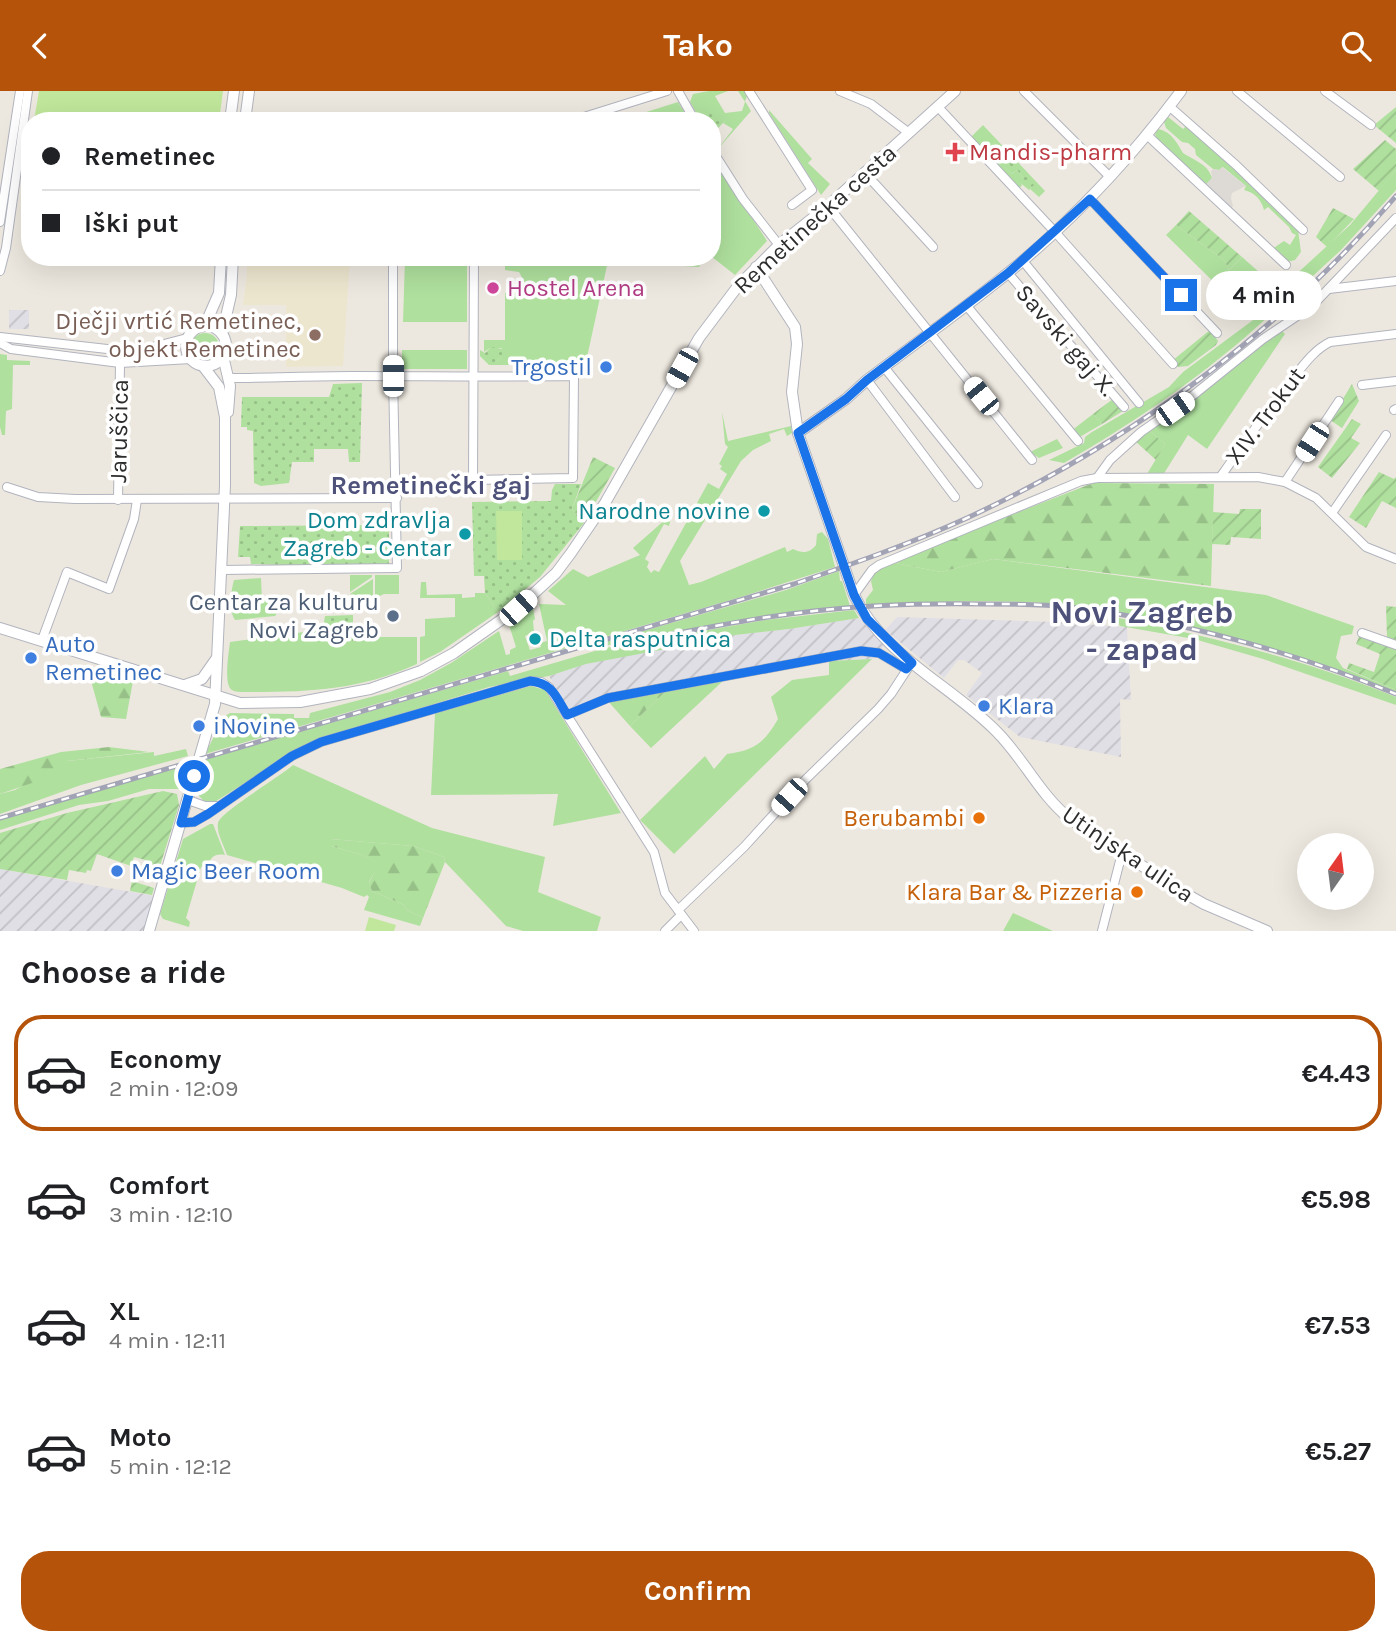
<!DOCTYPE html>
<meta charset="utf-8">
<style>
:root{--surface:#fff;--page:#f6f6f6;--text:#202124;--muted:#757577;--line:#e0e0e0;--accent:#b45309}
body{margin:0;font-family:Karla,sans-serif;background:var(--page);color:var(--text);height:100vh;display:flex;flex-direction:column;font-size:26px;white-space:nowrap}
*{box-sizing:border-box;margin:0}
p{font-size:23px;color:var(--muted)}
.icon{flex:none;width:38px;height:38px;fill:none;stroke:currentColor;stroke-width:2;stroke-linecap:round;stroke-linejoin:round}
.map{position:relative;height:840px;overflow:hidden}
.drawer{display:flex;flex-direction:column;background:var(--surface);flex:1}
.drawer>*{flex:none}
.top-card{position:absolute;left:21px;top:21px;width:700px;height:154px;border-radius:28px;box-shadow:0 7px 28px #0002;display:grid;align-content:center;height:154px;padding:0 21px;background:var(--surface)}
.needle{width:46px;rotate:14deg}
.buttons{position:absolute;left:1297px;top:742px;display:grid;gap:14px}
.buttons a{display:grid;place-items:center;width:77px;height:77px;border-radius:50%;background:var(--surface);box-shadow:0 7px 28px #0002;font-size:35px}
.end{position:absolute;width:32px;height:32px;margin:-16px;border:9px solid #1a73e8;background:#fff;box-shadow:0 0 0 4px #fff}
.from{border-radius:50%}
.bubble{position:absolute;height:49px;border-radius:24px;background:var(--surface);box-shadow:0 7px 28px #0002;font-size:23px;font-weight:700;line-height:49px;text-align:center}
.car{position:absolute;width:21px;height:42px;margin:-21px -10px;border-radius:9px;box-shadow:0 0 5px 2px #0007;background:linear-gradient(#fff 24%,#345 0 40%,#fff 0 76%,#345 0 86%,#fff 0)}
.top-card b{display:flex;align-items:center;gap:24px;height:66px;font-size:26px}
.top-card b+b{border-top:2px solid var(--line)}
.top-card i{width:18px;height:18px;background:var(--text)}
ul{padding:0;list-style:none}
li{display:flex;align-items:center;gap:21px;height:116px;margin:0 14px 10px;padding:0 7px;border:4px solid transparent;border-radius:28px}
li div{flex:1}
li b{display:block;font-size:26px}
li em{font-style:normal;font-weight:700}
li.active{border-color:var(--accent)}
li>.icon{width:63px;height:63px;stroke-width:1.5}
h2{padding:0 21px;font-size:32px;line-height:84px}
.primary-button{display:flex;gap:14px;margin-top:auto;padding:14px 21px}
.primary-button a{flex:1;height:80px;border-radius:28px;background:var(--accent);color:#fff;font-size:28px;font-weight:700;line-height:80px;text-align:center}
header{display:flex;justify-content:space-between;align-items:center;height:91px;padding:0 21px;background:var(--accent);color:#fff;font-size:32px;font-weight:700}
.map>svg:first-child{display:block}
.industrial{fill:url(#industrial-furrows)}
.education{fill:#ede6cf}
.grass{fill:#afe09e}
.forest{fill:url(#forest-firs)}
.park{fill:url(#park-dots)}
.garden{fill:url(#garden-furrows)}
.pitch{fill:#c0e79b}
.plaza{fill:#dddad5}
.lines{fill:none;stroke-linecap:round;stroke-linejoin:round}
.street-casing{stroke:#b2b4be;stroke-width:10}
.secondary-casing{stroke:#b2b4be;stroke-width:12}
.street{stroke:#fff;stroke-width:8}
.secondary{stroke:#fff;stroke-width:10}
.rail-casing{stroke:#a2a3b5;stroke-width:5}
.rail{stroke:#fff;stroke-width:2.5;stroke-dasharray:8;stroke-linecap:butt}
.route{stroke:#1a73e8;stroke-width:9}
.health-dot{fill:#e0444e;stroke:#fff;stroke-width:2.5}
.hotel-dot{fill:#d1479c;stroke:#fff;stroke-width:2.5}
.education-dot{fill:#8d6e63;stroke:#fff;stroke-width:2.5}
.shop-dot{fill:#3f7fe0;stroke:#fff;stroke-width:2.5}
.culture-dot{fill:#0f9aa8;stroke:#fff;stroke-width:2.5}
.service-dot{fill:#5c6f8a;stroke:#fff;stroke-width:2.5}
.food-dot{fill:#e8710a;stroke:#fff;stroke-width:2.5}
.labels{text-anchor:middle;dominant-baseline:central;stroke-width:7;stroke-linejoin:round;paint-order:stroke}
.health-label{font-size:24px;fill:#be3a42;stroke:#fff;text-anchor:start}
.street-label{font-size:24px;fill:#2c2c2c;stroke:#fff}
.hotel-label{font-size:24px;fill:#b23c85;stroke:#fff;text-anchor:start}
.education-label{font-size:24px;fill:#785e54;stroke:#fff;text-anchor:end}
.shop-label{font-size:24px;fill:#366cbe;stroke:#fff;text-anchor:start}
.culture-label{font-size:24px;fill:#0d838f;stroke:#fff;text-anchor:end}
.service-label{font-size:24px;fill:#4e5e75;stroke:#fff;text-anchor:end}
.food-label{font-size:24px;fill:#c56008;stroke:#fff;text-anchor:end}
.neighbourhood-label{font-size:26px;font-weight:bold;fill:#4e527a;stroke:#fff}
.district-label{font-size:32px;font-weight:bold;fill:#4e527a;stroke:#fff}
</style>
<header><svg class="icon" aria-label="back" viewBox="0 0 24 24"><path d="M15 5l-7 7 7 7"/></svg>Tako<svg class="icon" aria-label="search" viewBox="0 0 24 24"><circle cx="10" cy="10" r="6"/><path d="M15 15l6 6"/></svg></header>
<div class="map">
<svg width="1396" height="840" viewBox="0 0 1396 840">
<defs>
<pattern id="industrial-furrows" width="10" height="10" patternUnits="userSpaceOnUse" patternTransform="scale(1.75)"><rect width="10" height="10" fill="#e1dfe6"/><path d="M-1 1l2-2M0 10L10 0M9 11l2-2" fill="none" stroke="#c1c0c5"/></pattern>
<pattern id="forest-firs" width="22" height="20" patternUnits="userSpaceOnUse" patternTransform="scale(1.75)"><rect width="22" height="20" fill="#afe09e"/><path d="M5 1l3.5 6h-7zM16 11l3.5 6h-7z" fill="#97c088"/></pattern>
<pattern id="park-dots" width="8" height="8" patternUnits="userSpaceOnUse" patternTransform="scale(1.75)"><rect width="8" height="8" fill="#afe09e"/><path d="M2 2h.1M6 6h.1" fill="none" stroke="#97c088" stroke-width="1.8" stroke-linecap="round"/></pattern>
<pattern id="garden-furrows" width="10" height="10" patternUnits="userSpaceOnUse" patternTransform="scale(1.75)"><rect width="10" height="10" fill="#afe09e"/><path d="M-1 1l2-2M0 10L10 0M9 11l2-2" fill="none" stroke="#97c088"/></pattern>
</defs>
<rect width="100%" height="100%" fill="#ede8df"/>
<g class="industrial">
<rect x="9" y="219" width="20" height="19"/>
<path d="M897 526 1056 531 1127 536 1131 609 1120 608 1121 666 1020 646 966 604 982 582 964 569H958L944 587 885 539Z"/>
<path d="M859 527 886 553 872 568 829 570 607 609 571 624 549 585 586 573 682 554V550L789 538Z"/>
<path d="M0 778 155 805 145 840H0Z"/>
</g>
<path class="education" d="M247 166H350L343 275 286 276V214H243L247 184Z"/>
<g class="grass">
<path d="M709 0H728L715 5 725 22 742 20 745 11 738 0H745L748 3 745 10 751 20 717 59 733 38 723 32 725 30 701 23 708 30H701L690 11 693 3Z"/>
<path d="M678 11 690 30H618Z"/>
<path d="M769 19 812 68 808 72 830 93 821 104 769 22Z"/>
<path d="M1168 26 1183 38 1187 34 1294 133 1298 139 1301 161 1295 169 1286 171 1272 158 1284 150 1290 154 1296 144 1292 142 1289 136 1268 116 1264 119C1261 108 1255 102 1244 99L1246 95 1223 76 1219 79 1213 78 1196 64 1195 58 1188 52 1182 51 1166 37 1164 31Z"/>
<path d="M983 34 1045 100 1039 106 1030 98 1033 95 995 51 985 61 971 46Z"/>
<path d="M1158 38C1171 40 1177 52 1183 62 1195 70 1208 73 1212 87L1207 93 1223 110 1156 46 1155 43Z"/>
<path d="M990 59 1012 83 1017 79 1023 86 1019 90 1022 94 1019 98 987 62Z"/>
<path d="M712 65 767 150 735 184 712 166Z"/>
<path d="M1396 79V99L1341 159 1275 220 1268 209 1350 134Z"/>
<path d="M1176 134 1224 169 1229 179 1242 166 1268 189 1237 214 1166 144Z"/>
<path d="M512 166H703L699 176 608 170 584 280H536L528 274H495V271L502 266V257H490L484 261V249H505V202L521 200 524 190 519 181 505 179V169L512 170Z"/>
<path d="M405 168 467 169V231H403Z"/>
<path d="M1264 221 1269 225C1207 282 1137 330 1064 372L1049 369 1084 352 1085 346 1092 341 1169 296 1183 281Z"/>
<path d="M1281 239 1285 243 1207 358 1188 344 1163 384 1147 383 1165 353 1150 340 1230 280Z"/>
<circle cx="205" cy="256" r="14"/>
<rect x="402" y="259" width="65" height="19"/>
<path d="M0 263 7 264V269L30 270V274H13L12 318 6 320 5 344H2L0 336Z"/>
<path d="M722 321 728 350 791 335 792 342 787 345 784 338 769 343 771 350 753 359 741 370 680 470 689 494 701 491 785 456 787 461 793 458C803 463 810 462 816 454L817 443 822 441 828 448 835 476 741 506 205 663 224 626 230 622 294 623V627H309L310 622 390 601 420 589 451 572 499 540 506 564 510 563V559L516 556 509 534 533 517 535 528 533 530 534 541 525 545 530 559 541 556 540 552 547 550 539 513 566 514 548 500 573 478 588 486 640 464 633 457 667 427 670 431 669 435 664 433 645 468 649 471 647 476 651 482 654 479 659 481 708 392 719 398 727 383 720 378 722 375 719 373 728 356 725 353Z"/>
<path d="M1093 323 1102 333 1078 347 1071 340Z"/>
<path d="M1057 348 1063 357 1039 367 1030 361Z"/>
<path d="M993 468 1266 504 1354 535 1352 543 1341 545 1336 567 1343 577 1396 599V602C1315 568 1232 545 1147 528 1117 523 1087 516 1057 513 994 508 929 511 866 514V508L873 499 871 490 874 482 890 471 941 481Z"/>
<path d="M839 480 840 490H842L850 515 750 528 598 556V553L786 499Z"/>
<path d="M350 484H372V486L350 501Z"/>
<path d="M375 484H399V503H384L375 507Z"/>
<path d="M261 487 262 509H281L278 521 275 525 235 529C228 519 231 500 234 489Z"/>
<path d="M373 488V508H350V503Z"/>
<path d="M421 491H426L427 504 462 503V507L475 506V502H485L498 521 440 561 420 571V546L425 545V528L455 526V507H420Z"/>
<path d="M854 519 859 527 789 538 682 550V555L586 573 549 585 489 596 317 649 290 663 213 712 204 710 198 704 204 669 508 580 510 585 605 557 765 529Z"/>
<path d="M1114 526C1211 546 1304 568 1396 606V614L1263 568 1194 548 1120 535Z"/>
<path d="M358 533H360V546H417V573C358 600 307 601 244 601 240 601 235 601 232 599 223 594 229 560 230 551L319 539V549L357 550Z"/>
<path d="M872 568 674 763 640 729 705 665 714 678 727 663C755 659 764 652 778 628L771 606 792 589 829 584V570Z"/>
<path d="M724 589 651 657 630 635 669 597Z"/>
<path d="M531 595 545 599 621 722 553 735 558 703 431 704 435 622Z"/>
<path d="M186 658 188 665 81 694 0 723V703L15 699 67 670 154 661V665Z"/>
<path d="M191 673 185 692 178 698H149L108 710 79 714 0 739V727Z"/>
<path d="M293 674 432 737 545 766 538 801 601 826 597 840H523L506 835 445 771 444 766 413 755 331 748V755L359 763 380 772 369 791 372 800 404 814 407 819 423 827 420 835 364 819 369 806 367 804 364 806 342 797 227 764C224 755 216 741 218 732 219 722 281 685 293 674Z"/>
<path d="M210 733H213L225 764C215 762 210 766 208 776H201L186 827 190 831 189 836 163 828 160 823 183 748Z"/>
<path d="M1013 822 1053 840H1003Z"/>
</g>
<g class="forest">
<path d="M1093 392 1214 393 1211 495 993 468 941 481 890 471Z"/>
<path d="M99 578 133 590 126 628 101 626 90 586Z"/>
<path d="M669 597 630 635 607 609Z"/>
<path d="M109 656 149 661 67 670 58 683 0 703V678L61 661Z"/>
<path d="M331 748 413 755 444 766 445 771 423 827 407 819 404 814 372 800 369 792 379 772 359 763 331 755 329 750Z"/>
</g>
<g class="park">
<path d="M709 14 725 30 714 41 712 30H708L701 23Z"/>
<path d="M996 50 1034 94 1029 99 1018 90 1023 86 1017 79 1012 83 988 58Z"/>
<path d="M491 256 503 258 502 266 495 271V274H489L480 265V259L485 262Z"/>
<path d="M362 292 360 371H349L348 358H314V371H292L289 392 261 395 254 392 253 340 247 339V336H241L242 306H329L333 293Z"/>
<path d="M555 393H581L572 418 584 432 540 486 498 521 485 502 484 485H474L472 411 551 410 552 399Z"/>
<path d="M389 434V478L251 473 250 466H238L240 435Z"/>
<path d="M353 524V550L319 549V539L323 537 325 525Z"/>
</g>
<g class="garden">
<path d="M1396 16V52L1374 34Z"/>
<path d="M1385 49 1396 58V79L1379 100 1353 78Z"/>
<path d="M1333 117 1354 128 1327 156 1316 146Z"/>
<path d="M1189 120 1242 166 1229 179 1224 169 1176 134Z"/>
<path d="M1210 239 1218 250 1216 254 1188 275 1178 276 1173 269Z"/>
<path d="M1352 293 1359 310 1342 337 1330 329Z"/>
<path d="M1113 308 1123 320 1102 333 1093 323Z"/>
<path d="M1352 328 1361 333 1351 347 1360 352 1332 387 1318 376Z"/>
<path d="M1150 340 1165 353 1156 369 1135 350Z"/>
<path d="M593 366 615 377 584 432 572 418Z"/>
<path d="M1379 381 1394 388 1396 386V417L1382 410 1366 437 1349 426Z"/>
<path d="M1240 418H1261V448L1231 446 1230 454 1212 453 1213 421 1239 423Z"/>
<path d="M1386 515 1396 516V550L1387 547Z"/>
<path d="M1360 543 1396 555V599L1347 578 1349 572 1374 581 1380 563 1356 553Z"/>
<path d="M163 700 177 703 179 714 156 788 145 784 149 770 134 766 131 775 97 763 91 780 87 779 86 782 69 779 67 789 0 778V742L67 722Z"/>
<path d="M132 790 154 797 152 804 130 800Z"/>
</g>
<g class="pitch">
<path d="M39 0H223L219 30H34Z"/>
<path d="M30 58V115L22 107Z"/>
<path d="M496 420H522V469H497Z"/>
<path d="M369 826 396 834 394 840H365Z"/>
</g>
<path class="plaza" d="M1222 76 1246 95 1232 102 1231 107 1233 115 1231 118 1206 93 1212 87 1211 80 1214 78 1219 79Z"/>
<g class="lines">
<defs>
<g id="street">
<path d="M678 0 695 30"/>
<path d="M749 0 812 99 792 114"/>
<path d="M840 0 871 13 909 42"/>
<path d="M1024 0 1110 86"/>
<path d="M1237 0 1340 86"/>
<path d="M1325 0 1371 34"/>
<path d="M1169 15 1236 74 1303 139"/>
<path d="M938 16 1055 141 1173 273"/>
<path d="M571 30 667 0"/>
<path d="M1147 44 1286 174"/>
<path d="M712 59 743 108 779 154"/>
<path d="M864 81 933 156"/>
<path d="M1090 108 1217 242"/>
<path d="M828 115 1032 369"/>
<path d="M0 131 20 0"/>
<path d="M1023 170 1139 312"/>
<path d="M0 180 6 157 28 0"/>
<path d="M1008 182 1124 316"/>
<path d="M1329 198 1396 190"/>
<path d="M966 214 1078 350"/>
<path d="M0 246 125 260 145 258 187 247"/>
<path d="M0 252 11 258 120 272 191 268"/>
<path d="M884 276 978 393"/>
<path d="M228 287C269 287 311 285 352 285 426 285 500 286 574 285L573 387 473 389 474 166"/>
<path d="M867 289 955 406"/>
<path d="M1362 294 1396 290"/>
<path d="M1394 319 1396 318"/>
<path d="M1221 385C1243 354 1265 323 1288 293 1301 278 1312 260 1330 251L1396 243"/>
<path d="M1097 387 1110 369 1141 341 1191 306 1263 248 1312 215 1396 127"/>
<path d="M1285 391 1339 310"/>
<path d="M7 396 38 406 75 408 397 407"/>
<path d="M118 409 120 272"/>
<path d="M1332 422 1386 344"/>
<path d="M222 479 397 477 393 285V166"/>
<path d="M854 504 872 479 879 474 1081 390 1097 387 1258 386 1285 391 1316 407 1366 456 1396 468"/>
<path d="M1362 542 1396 554"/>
<path d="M42 549 67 481 109 498 134 428 137 409"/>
<path d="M567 624 608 607 861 560 879 562 906 578"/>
<path d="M188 709 205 715H218"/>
<path d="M181 732 194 731 208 723 292 665 321 651 530 590 541 591 549 596 654 761 665 802 694 840"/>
<path d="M678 819 744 756 805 689 878 618 891 603 908 577"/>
<path d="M665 840 681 824"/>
<path d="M1102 840 1122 762"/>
</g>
<g id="secondary">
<path d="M230 30 234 0"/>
<path d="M245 30 249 0"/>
<path d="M756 176 795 236 797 253 792 301 798 342 854 504C883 565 951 594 997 641 1024 668 1040 704 1070 728L1181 800 1204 813 1267 840"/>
<path d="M205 234 219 202 221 166"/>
<circle cx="206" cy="255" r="20"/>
<path d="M222 243 231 204 233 166"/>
<path d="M223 265 230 295 228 321"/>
<path d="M798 342 846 308 867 289C918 250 971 213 1020 172 1081 121 1134 63 1181 0"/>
<path d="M0 537 240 612 300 611 370 598 421 580 454 562 518 517 556 482 571 462 605 412 699 247 738 195 779 154 828 115 955 0"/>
<path d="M185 594 202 588 216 568"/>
<path d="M149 840 215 613 225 394V326L219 296 203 275"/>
</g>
</defs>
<use href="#street" class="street-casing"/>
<use href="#secondary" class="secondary-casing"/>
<use href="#street" class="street"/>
<use href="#secondary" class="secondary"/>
<defs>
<g id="rail">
<path d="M621 553C680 542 739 529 798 522 860 514 922 512 984 513 1012 513 1041 513 1069 516 1178 529 1294 561 1396 603"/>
<path d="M0 727 794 493C852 473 910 453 967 427 1129 352 1280 241 1396 105"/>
</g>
</defs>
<use href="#rail" class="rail-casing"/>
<use href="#rail" class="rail"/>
</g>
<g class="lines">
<path class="route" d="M194 685 181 732 194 731 208 723 292 665 321 651 530 590C553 592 556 606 567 624L608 607 861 560 879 562 906 578 912 572 867 528 854 504 798 342 846 308 867 289 1008 182 1090 108 1181 204"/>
</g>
<path class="health-dot" d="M951.5 50.5h7v7h7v7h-7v7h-7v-7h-7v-7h7z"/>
<circle class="hotel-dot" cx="493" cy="197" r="7"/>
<circle class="education-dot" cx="315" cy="244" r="7"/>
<g class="shop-dot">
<circle cx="606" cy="276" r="7"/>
<circle cx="31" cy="567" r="7"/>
<circle cx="984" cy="615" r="7"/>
<circle cx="199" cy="635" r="7"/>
<circle cx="117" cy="780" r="7"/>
</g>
<g class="culture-dot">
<circle cx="764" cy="420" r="7"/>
<circle cx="465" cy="443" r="7"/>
<circle cx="535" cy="548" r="7"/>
</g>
<circle class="service-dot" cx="393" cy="525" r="7"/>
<g class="food-dot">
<circle cx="979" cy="727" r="7"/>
<circle cx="1137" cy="801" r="7"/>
</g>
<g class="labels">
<g class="health-label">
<text x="969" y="61">Mandis-pharm</text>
</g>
<g class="street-label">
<text transform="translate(815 128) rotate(-42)">Remetinečka cesta</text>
<text transform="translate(1066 249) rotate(49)">Savski gaj X.</text>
<text transform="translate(1265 325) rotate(-53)">XIV. Trokut</text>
<text transform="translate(119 340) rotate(-89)">Jaruščica</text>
<text transform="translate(1128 763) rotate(34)">Utinjska ulica</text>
</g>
<g class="hotel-label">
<text x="507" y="197">Hostel Arena</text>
</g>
<g class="education-label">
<text x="301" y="230">Dječji vrtić Remetinec,<tspan x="301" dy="28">objekt Remetinec</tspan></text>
</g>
<g class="shop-label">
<text x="592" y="276" text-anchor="end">Trgostil</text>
<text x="45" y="553">Auto<tspan x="45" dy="28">Remetinec</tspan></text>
<text x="998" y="615">Klara</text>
<text x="213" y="635">iNovine</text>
<text x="131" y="780">Magic Beer Room</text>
</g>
<g class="culture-label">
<text x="750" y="420">Narodne novine</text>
<text x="451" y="429">Dom zdravlja<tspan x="451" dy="28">Zagreb - Centar</tspan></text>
<text x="549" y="548" text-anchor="start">Delta rasputnica</text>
</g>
<g class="service-label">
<text x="379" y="511">Centar za kulturu<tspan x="379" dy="28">Novi Zagreb</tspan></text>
</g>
<g class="food-label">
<text x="965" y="727">Berubambi</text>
<text x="1123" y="801">Klara Bar &amp; Pizzeria</text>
</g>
<g class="neighbourhood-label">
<text x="431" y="394">Remetinečki gaj</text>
</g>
<g class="district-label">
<text x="1142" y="521">Novi Zagreb<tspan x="1142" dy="37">- zapad</tspan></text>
</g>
</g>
</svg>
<div class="buttons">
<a><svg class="needle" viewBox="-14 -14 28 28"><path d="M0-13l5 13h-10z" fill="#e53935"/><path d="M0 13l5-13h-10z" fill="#757577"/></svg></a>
</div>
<i class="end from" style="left:194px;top:685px"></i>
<i class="end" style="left:1181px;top:204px"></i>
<div class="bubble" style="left:1206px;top:180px;width:116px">4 min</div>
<i class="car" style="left:682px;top:277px;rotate:209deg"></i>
<i class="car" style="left:393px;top:285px;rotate:0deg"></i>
<i class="car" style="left:981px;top:305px;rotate:321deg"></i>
<i class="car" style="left:1175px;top:318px;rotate:55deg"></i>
<i class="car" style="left:1312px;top:351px;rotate:213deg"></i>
<i class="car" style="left:518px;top:517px;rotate:48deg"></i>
<i class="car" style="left:789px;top:706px;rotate:222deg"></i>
<div class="top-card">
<b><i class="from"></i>Remetinec</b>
<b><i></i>Iški put</b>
</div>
</div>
<section class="drawer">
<h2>Choose a ride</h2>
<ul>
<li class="active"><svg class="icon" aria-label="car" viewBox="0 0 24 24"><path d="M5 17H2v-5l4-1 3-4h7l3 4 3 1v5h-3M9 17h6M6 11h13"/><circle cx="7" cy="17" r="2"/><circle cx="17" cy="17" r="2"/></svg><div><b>Economy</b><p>2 min · 12:09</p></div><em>€4.43</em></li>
<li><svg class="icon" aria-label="car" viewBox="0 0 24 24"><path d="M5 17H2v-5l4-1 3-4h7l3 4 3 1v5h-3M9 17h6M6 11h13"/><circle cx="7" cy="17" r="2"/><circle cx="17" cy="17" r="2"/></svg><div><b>Comfort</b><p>3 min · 12:10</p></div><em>€5.98</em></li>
<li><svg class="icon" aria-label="car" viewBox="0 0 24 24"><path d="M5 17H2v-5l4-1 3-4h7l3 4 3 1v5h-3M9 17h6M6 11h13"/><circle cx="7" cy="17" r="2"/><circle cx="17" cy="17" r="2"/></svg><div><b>XL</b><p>4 min · 12:11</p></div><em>€7.53</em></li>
<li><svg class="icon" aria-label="car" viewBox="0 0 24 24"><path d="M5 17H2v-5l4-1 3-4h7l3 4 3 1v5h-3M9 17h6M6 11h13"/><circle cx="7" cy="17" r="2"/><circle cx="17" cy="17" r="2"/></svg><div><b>Moto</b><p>5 min · 12:12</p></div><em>€5.27</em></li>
</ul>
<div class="primary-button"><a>Confirm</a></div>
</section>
